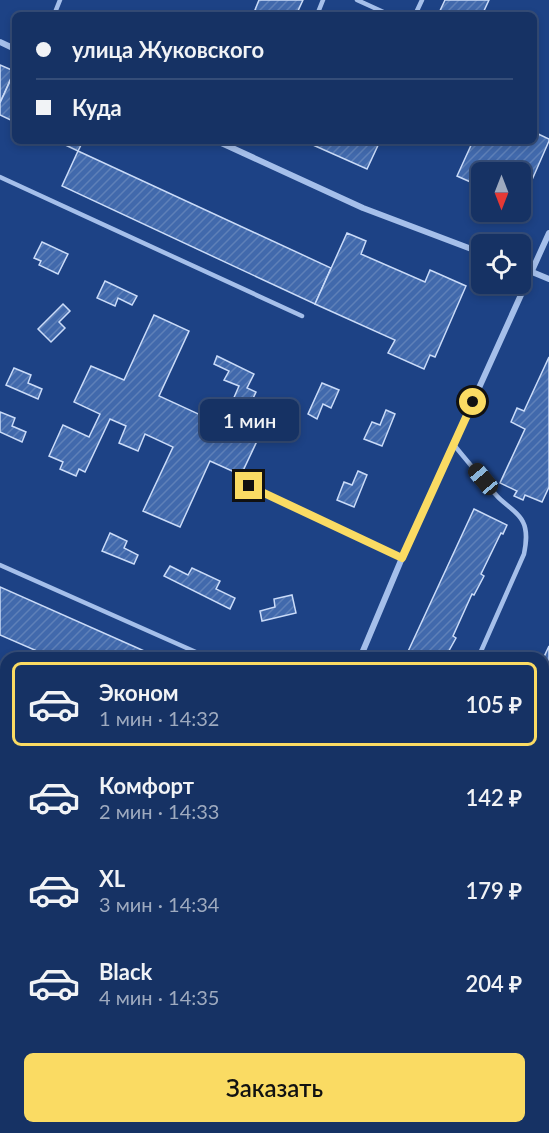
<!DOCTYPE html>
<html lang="ru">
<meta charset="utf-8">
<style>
:root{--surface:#163264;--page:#1f3a6a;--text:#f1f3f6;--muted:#9eaabf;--line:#354d78;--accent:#fadb63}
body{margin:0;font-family:Lato,sans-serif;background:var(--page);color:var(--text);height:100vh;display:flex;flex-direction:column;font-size:22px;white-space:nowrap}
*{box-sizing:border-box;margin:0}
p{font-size:20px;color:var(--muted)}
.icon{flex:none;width:33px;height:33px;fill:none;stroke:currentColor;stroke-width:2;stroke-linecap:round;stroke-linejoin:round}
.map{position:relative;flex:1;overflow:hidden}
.details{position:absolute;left:0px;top:652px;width:549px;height:482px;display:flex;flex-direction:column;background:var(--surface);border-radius:18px 18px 0 0;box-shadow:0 3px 9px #0003,0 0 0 2px var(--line)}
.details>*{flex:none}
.top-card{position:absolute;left:12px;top:12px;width:525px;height:132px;border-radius:9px;box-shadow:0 3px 9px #0003,0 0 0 2px var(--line);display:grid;align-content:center;height:132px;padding:0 24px;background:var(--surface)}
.needle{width:39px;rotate:180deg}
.buttons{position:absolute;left:471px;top:162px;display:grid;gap:12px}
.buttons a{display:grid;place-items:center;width:60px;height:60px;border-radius:9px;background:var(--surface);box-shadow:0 3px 9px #0003,0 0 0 2px var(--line);font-size:30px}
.end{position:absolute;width:27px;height:27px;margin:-14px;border:8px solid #fadb63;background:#111;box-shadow:0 0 0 3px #111}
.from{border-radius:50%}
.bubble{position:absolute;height:42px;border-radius:9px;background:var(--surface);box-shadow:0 3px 9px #0003,0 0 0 2px var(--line);font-size:20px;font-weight:600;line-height:42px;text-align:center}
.car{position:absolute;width:18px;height:36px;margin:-18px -9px;border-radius:8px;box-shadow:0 0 4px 2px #0007;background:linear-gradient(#222 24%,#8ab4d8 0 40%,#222 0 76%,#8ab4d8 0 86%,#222 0)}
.top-card b{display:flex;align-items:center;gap:21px;height:57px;font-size:22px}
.top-card b+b{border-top:2px solid var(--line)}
.top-card i{width:15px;height:15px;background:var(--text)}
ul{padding:10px 0 0;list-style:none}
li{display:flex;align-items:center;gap:18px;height:84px;margin:0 12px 9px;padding:0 12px;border:3px solid transparent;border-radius:9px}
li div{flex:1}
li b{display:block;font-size:22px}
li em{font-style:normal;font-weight:600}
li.on{border-color:var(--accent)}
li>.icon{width:54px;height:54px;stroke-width:1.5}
.button{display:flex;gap:12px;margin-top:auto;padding:12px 24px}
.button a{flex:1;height:69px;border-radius:9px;background:var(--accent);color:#111;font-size:24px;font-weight:600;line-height:69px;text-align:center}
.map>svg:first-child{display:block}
.forest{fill:url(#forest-firs)}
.building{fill:url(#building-hatch);stroke:#cadbf8;stroke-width:1.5}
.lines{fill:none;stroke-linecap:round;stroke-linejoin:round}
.lane{stroke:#a5bfea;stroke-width:4.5}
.street{stroke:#a5bfea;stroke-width:6}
.route{stroke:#fadb63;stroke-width:8}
</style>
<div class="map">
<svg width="549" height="1133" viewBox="0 0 549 1133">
<defs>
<pattern id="forest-firs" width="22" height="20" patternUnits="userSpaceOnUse" patternTransform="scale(1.5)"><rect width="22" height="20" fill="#315aa3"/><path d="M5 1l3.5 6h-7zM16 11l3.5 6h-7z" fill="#5073b1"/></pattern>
<pattern id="building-hatch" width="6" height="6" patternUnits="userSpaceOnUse" patternTransform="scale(1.5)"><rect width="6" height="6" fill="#4169ac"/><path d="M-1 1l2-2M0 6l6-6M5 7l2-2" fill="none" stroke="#5e80b8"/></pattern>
</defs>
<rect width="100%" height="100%" fill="#1d4285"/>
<path class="forest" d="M549 866V1133H217L223 1128H543V869Z"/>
<g class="building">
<path d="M259 0H303L296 15H265L255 10Z"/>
<path d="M445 0H489L482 15H438Z"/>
<path d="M0 65 14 71 0 103Z"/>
<path d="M12 77 15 79V122L0 115V103Z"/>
<path d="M534 132 549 139V141L521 205 520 172H482V187L457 176 473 141H534Z"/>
<path d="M57 141H83L78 151Z"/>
<path d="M304 141H380L367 169Z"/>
<path d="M78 151 331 268 315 304 62 186Z"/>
<path d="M347 233 366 241 361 254 425 282 430 270 466 286 435 357 430 355 424 369 388 353 395 340 315 304Z"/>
<path d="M42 242 68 254 58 274 39 265 41 261 34 258Z"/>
<path d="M105 281 137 296 132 305 118 298 115 306 97 298Z"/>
<path d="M63 304 70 311 59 322 65 328 51 342 38 329Z"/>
<path d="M154 315 189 331 159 396 257 441 241 475 210 461 180 527 143 511 173 447 145 434 138 451 119 443 126 426 110 419 85 472 79 469 76 476 60 469 63 462 49 456 63 425 89 437 100 414 74 402 91 366 124 380Z"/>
<path d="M217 356 254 374 247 388 256 392 248 409 232 402 239 386 224 380 229 371 214 364Z"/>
<path d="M549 357V487L542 502 525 495 523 500 514 496 517 491 500 483 525 429 511 422 517 408 524 411Z"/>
<path d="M14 368 31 375 28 383 42 389 38 399 6 385Z"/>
<path d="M322 383 339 390 331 408 323 404 317 419 308 414Z"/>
<path d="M386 410 395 414 382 446 364 439 372 422 380 425Z"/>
<path d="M0 412 15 418 12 426 26 432 22 442 0 432Z"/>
<path d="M358 471 367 475 354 507 337 500 344 482 352 485Z"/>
<path d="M474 509 507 525 503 534 501 533 481 574 484 576 474 595 472 594 453 636 456 638 446 656 444 655 442 658H405Z"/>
<path d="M110 533 127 541 124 548 138 555 134 564 102 551Z"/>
<path d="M170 566 188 575 192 568 220 581 216 589 235 598 230 609 164 576Z"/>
<path d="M0 587 160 658H53L0 635Z"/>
<path d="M292 595 296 613 262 621 260 611 275 607 274 599Z"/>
<path d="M549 646V794L543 791V659Z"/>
<path d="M0 737 6 740V781L0 778Z"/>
<path d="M0 1052H6V1128H30V1133H0Z"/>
</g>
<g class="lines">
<g class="lane">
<path d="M357 0 390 15"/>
<path d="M54 15 60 0"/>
<path d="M317 15 323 0"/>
<path d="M415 15 422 0"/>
<path d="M0 177 302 316"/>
<path d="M454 445C468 462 482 479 497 496 505 505 518 511 523 522 528 532 526 544 524 554L478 658"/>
<path d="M249 487 402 558"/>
<path d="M0 565 207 657"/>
<path d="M0 808 6 811"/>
<path d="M0 974 6 962"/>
</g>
<g class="street">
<path d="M0 42 15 49"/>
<path d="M217 141 363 208 482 253"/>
<path d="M520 267 549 279"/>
<path d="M360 658 402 558 549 233"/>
<path d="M0 680 6 682"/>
<path d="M543 838 549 834"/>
<path d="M0 995 6 994"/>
<path d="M128 1133 135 1128"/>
</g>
</g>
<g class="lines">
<path class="route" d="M249 486 402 558 473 402"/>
</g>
</svg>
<div class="buttons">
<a><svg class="needle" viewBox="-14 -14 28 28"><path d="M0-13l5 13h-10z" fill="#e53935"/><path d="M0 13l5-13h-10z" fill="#9eaabf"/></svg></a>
<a><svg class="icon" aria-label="locate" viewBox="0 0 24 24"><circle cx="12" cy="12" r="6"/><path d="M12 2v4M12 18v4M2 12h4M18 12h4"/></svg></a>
</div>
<i class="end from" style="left:473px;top:402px"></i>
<i class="end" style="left:249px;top:486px"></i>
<div class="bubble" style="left:200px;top:399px;width:99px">1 мин</div>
<i class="car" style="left:483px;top:479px;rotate:320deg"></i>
<div class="top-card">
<b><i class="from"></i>улица Жуковского</b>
<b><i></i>Куда</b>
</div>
<section class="details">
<ul>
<li class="on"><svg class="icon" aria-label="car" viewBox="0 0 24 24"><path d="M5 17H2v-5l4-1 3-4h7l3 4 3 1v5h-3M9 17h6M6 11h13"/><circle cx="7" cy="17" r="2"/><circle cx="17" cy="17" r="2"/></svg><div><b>Эконом</b><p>1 мин · 14:32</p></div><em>105 ₽</em></li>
<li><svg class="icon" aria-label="car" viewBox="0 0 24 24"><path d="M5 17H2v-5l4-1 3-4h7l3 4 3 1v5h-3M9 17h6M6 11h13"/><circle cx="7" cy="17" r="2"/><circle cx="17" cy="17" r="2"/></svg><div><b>Комфорт</b><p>2 мин · 14:33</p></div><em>142 ₽</em></li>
<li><svg class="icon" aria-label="car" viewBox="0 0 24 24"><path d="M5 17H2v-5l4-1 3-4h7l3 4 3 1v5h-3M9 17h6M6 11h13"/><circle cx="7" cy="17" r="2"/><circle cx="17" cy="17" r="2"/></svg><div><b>XL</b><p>3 мин · 14:34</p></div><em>179 ₽</em></li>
<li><svg class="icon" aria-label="car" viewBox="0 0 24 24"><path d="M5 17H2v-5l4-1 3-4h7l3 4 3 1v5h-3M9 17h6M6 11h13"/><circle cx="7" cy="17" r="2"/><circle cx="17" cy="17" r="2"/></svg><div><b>Black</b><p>4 мин · 14:35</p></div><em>204 ₽</em></li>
</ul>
<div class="button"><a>Заказать</a></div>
</section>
</div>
